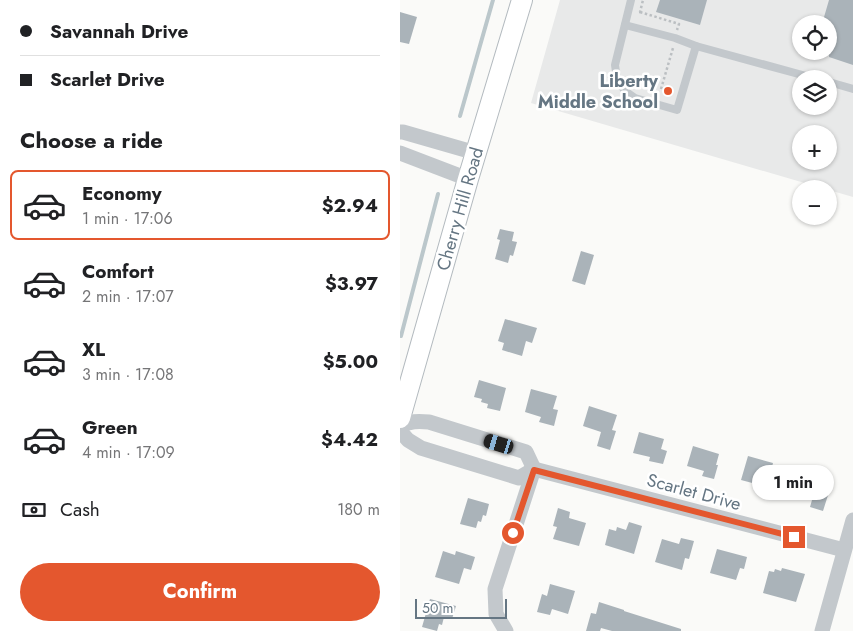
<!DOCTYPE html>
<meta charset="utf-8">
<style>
:root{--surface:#fff;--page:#f6f6f6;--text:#202124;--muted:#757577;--line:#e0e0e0;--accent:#e4572e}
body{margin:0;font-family:Jost,sans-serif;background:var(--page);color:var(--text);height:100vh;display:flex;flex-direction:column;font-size:19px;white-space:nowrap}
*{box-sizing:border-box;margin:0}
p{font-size:16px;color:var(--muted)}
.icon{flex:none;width:28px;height:28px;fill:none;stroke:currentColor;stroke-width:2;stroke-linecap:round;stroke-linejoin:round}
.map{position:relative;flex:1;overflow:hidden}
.drawer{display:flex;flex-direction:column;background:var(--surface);width:400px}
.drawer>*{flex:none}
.banner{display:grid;align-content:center;height:110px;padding:0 20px;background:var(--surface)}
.buttons{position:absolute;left:392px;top:15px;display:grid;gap:10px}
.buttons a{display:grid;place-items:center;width:45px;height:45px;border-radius:50%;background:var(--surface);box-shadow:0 1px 4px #0004;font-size:25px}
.scale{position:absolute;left:15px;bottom:12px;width:92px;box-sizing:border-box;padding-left:5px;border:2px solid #657683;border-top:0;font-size:14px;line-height:18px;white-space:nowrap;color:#657683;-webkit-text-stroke:4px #fff;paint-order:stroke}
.end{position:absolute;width:22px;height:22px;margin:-11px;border:6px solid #e4572e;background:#fff;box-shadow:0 0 0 2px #fff}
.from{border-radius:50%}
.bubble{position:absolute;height:35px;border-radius:18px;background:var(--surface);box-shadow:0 1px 4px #0004;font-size:16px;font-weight:700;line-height:35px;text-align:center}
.car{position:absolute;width:15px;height:30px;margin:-15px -8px;border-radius:6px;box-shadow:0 0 4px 1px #0007;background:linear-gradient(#222 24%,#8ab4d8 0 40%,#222 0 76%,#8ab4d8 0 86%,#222 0)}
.banner b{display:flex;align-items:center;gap:18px;height:48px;font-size:19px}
.banner b+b{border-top:1px solid var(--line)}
.banner i{width:12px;height:12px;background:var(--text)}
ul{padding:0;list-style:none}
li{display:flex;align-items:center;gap:15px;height:70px;margin:0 10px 8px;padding:0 10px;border:2px solid transparent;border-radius:8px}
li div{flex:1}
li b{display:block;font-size:19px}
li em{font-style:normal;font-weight:700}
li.active{border-color:var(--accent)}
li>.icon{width:45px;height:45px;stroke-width:1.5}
h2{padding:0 20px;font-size:22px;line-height:60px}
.pay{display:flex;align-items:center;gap:12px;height:55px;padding:0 20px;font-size:19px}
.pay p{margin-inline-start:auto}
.cta{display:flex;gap:10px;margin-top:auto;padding:10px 20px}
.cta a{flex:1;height:58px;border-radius:30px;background:var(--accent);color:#fff;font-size:20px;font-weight:700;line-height:58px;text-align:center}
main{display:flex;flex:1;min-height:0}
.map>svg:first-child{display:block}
.built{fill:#e8e9e9;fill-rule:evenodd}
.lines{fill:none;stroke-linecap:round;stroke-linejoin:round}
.stream{stroke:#bbc7cb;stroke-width:4}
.building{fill:#aab3b9}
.secondary-casing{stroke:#b3babf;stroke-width:22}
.path{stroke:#bbbfc2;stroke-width:2.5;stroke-dasharray:2.5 2.5;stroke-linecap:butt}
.service{stroke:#c3c8cc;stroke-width:8}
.minor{stroke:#c3c8cc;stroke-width:15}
.secondary{stroke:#fff;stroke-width:20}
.route{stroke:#e4572e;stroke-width:6}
.poi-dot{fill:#e4572e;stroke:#fff;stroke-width:2}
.labels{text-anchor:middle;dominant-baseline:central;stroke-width:5;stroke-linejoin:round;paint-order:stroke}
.poi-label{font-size:18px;font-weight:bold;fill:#657683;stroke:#fff;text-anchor:end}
.street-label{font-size:18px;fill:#657683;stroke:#fff}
</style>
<main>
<section class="drawer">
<div class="banner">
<b><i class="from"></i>Savannah Drive</b>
<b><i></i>Scarlet Drive</b>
</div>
<h2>Choose a ride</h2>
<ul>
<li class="active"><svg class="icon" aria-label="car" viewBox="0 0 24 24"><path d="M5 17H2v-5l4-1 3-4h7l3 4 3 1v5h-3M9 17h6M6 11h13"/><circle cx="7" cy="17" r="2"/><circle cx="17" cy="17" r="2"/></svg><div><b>Economy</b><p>1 min · 17:06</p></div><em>$2.94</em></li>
<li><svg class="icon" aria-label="car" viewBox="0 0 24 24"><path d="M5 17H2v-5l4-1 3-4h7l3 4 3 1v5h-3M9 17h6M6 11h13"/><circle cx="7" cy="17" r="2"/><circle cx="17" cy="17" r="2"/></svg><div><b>Comfort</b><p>2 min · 17:07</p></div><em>$3.97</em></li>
<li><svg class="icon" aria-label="car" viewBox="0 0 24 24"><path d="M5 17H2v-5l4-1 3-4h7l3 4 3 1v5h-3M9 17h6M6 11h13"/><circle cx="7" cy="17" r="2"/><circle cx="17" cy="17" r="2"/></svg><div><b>XL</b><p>3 min · 17:08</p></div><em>$5.00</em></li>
<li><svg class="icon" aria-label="car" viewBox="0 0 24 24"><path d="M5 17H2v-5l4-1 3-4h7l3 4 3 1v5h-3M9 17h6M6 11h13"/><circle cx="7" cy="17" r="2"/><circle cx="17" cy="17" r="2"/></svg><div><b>Green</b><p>4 min · 17:09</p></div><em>$4.42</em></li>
</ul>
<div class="pay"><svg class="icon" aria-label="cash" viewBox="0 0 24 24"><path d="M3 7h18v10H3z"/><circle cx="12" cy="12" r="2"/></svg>Cash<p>180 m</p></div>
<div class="cta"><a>Confirm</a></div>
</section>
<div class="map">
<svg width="453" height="631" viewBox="0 0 453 631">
<rect width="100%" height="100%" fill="#fafaf8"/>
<path class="built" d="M160 0H453V197L429 190V189H425L131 103ZM401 24H429V51H401ZM401 79H429V106H401ZM401 134H429V161H401Z"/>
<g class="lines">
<g class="stream">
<path d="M60 116 93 0"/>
<path d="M1 336 38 194"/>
</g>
</g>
<g class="building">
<path d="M260 0H307L300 25 256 12Z"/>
<path d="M429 0H453V65L429 57V24H422Z"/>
<path d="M0 12 17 17 9 44 0 42Z"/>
<path d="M100 229 114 232 112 241 117 242 113 256 110 255 108 263 95 259 100 240 97 239Z"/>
<path d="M181 251 194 255 185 285 172 281Z"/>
<path d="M105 319 137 328 132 343 126 341 122 356 102 350 104 343 98 341Z"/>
<path d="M79 380 106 388 100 411 87 408 88 404 81 402 82 399 74 397Z"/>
<path d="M131 389 157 396 153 409 158 410 154 426 139 422 141 417 125 412Z"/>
<path d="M189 406 217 415 212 430 216 431 210 450 197 446 201 432 183 426Z"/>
<path d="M239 432 264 439 261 449 267 451 263 464 249 461 250 457 233 453Z"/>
<path d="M293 446 319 454 316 465H318L314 479 302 476 304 471 287 466Z"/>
<path d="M348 456 373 463 370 475 372 476 367 495 354 491 356 484 341 480Z"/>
<path d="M403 471 430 479 426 491 429 492 423 511 410 507 412 500 396 495Z"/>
<path d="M68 498 89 504 86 516 83 515 81 522 78 521 76 528 60 524Z"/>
<path d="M158 508 170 512 169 518 186 523 179 546 153 539 157 527 153 526Z"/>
<path d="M229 522 242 526 234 554 205 545 209 529 216 531 217 527 226 530Z"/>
<path d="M281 538 294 541 289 559 285 558 282 570 255 562 262 539 279 544Z"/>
<path d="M317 549 347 557 344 569 340 568 336 580 310 573Z"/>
<path d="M43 551 55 555 56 551 75 557 71 570 64 568 59 584 35 577Z"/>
<path d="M382 568 405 574 396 602 363 593 369 571 374 572 375 569 381 571Z"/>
<path d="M150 584 175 591 168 614 152 609 150 615 137 612 142 594 147 596Z"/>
<path d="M30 599 56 606 52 619 44 617 42 625 39 624 37 631 22 627Z"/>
<path d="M199 602 224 610V611L281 629V631H212L201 628 200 631H186L191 613 196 614Z"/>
</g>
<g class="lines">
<defs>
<path id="secondary" d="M0 418 68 179 122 0"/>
</defs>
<use href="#secondary" class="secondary-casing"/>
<g class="path">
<path d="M239 12H240L243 0"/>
<path d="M240 12 279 24 277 30"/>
<path d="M261 89 273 48"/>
</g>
<g class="service">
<path d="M231 0 215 65 217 79 225 91 235 98 277 110 296 46"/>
<path d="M225 25 275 38 296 46 417 79"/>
<path d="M429 82 453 89"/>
</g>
<g class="minor">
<path d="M0 132H3L76 153"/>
<path d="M0 153 68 179"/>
<path d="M0 426C10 421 18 421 29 422L126 452 134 469"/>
<path d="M0 431 8 440 21 448 119 478 134 469 444 550"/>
<path d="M106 631 96 614 95 589 134 469"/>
<path d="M422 631 453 520"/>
</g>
<use href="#secondary" class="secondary"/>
</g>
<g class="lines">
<path class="route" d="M113 533 134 470 394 537"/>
</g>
<circle class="poi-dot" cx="268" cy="91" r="5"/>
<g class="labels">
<g class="poi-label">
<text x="258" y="81">Liberty<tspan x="258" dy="21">Middle School</tspan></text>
</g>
<g class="street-label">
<text transform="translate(60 209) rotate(-74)">Cherry Hill Road</text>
<text transform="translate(294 492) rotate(15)">Scarlet Drive</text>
</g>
</g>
</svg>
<div class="buttons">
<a><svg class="icon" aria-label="locate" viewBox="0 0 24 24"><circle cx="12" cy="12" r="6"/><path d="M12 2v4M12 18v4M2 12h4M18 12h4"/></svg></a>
<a><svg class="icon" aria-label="layers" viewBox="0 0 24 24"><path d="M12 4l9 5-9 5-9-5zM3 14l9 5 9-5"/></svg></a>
<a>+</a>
<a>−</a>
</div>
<div class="scale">50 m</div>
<i class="end from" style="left:113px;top:533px"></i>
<i class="end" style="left:394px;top:537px"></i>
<div class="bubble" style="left:352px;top:465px;width:82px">1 min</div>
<i class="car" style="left:99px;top:444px;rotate:287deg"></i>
</div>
</main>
